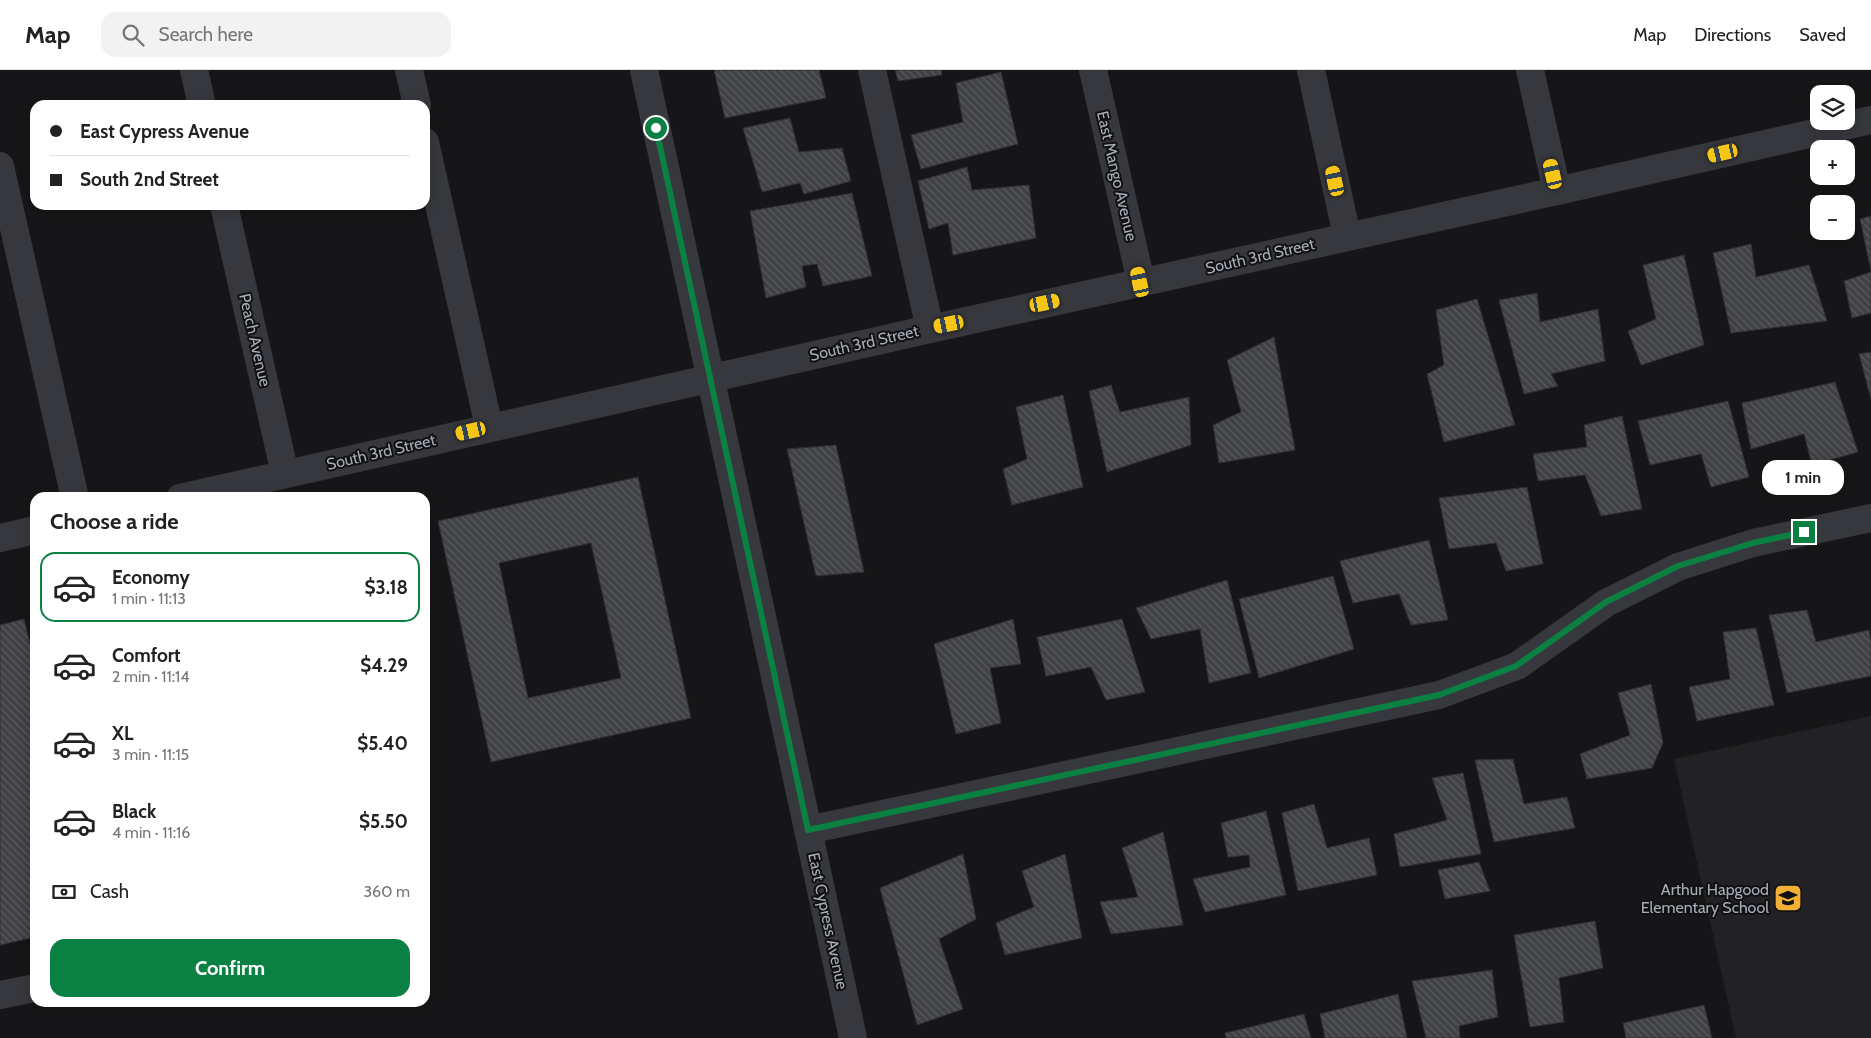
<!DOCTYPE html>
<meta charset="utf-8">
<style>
:root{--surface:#fff;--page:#f2f2f2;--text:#222;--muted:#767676;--line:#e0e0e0;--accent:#0b8043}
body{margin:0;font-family:Cabin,sans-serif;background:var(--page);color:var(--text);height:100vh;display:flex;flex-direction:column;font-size:19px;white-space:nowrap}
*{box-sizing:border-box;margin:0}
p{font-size:16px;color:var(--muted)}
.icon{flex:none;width:28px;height:28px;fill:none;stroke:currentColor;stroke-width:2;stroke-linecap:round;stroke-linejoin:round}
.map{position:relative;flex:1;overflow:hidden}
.panel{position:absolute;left:30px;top:422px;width:400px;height:515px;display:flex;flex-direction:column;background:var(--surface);border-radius:15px;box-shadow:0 2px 12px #0003}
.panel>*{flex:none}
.banner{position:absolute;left:30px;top:30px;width:400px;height:110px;border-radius:15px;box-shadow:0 2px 12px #0003;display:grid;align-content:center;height:110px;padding:0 20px;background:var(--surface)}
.buttons{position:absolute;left:1810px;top:15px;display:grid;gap:10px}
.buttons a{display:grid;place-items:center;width:45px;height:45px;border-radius:10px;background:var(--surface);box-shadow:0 2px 12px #0003;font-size:25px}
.end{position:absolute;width:22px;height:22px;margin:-11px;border:6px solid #0b8043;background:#fff;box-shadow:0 0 0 2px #fff}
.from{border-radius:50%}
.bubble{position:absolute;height:35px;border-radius:15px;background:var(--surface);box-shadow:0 2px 12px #0003;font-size:16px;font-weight:700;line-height:35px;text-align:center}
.car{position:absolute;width:15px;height:30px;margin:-15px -8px;border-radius:6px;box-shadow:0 0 4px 1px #0007;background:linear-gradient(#f5c518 24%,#345 0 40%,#f5c518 0 76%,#345 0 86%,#f5c518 0)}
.banner b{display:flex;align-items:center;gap:18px;height:48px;font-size:19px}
.banner b+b{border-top:1px solid var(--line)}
.banner i{width:12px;height:12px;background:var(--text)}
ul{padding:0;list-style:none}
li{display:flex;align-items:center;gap:15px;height:70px;margin:0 10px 8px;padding:0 10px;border:2px solid transparent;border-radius:15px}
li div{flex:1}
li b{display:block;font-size:19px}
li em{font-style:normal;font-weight:700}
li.current{border-color:var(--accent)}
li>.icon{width:45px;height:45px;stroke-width:1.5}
h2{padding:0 20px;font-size:22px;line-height:60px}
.pay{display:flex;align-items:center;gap:12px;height:55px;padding:0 20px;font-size:19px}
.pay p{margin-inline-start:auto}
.action{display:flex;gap:10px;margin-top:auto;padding:10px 20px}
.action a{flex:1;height:58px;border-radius:15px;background:var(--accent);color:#fff;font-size:20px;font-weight:700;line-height:58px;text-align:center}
header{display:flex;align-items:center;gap:30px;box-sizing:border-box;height:70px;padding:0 25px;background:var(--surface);border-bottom:1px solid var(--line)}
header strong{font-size:24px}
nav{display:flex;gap:28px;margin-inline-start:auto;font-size:18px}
.search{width:350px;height:45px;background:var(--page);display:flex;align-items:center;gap:12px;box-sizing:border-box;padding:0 18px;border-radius:15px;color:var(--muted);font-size:19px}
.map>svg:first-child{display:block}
.built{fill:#222225}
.building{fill:url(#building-back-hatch);stroke:#303034;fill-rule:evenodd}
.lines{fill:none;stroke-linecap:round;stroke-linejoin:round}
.minor{stroke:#37383d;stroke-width:28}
.route{stroke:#0b8043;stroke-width:6}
.labels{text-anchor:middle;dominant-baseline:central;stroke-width:4;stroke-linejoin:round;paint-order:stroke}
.street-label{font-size:16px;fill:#a8adb8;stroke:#111113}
.poi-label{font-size:16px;fill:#a8adb8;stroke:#111113;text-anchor:end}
</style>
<header>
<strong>Map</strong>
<div class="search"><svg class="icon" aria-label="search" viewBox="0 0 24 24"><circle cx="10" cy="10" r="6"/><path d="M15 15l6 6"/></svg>Search here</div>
<nav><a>Map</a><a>Directions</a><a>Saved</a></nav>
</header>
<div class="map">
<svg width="1871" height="968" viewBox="0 0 1871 968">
<defs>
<pattern id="building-back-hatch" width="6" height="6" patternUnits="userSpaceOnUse" patternTransform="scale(1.25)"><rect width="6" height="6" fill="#404145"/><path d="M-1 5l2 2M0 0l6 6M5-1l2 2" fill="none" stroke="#595a5e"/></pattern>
</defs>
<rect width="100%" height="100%" fill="#161618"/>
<path class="built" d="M1871 646V968H1736L1674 689Z"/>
<g class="building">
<path d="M714 0H819L826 28 725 48Z"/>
<path d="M895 0H941L942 5 898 11Z"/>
<path d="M1001 2 1018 74 921 99 911 65 963 52 956 13Z"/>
<path d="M790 48 799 82 842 78 851 111 804 124 800 113 762 122 743 58Z"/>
<path d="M967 97 972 120 1029 115 1036 168 953 185 948 153 929 159 918 111Z"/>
<path d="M852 123 872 206 823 216 817 194 802 196 806 217 766 228 750 141Z"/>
<path d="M1871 146V201L1860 149Z"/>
<path d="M1751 174 1756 207 1809 195 1827 251 1731 263 1713 183Z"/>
<path d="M1684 185 1704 275 1641 295 1628 261 1656 249 1643 195Z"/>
<path d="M1871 202V243L1852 248 1844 211Z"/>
<path d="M1537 223 1540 252 1598 239 1605 291 1551 304 1558 316 1524 324 1499 230Z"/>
<path d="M1477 229 1515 355 1444 372 1427 304 1444 295 1436 240Z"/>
<path d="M1274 267 1295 380 1219 393 1213 355 1241 342 1227 290Z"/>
<path d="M1871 282V329L1859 284Z"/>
<path d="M1835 312 1858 382 1812 395 1804 364 1751 379 1742 333Z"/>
<path d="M1111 315 1120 342 1189 327 1191 375 1107 402 1089 321Z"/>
<path d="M1063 325 1083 417 1012 435 1003 399 1027 389 1016 337Z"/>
<path d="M1728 331 1749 407 1711 417 1701 384 1650 395 1638 351Z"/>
<path d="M1622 346 1642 439 1601 446 1585 405 1538 411 1533 384 1587 377 1584 355Z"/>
<path d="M836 375 864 502 816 506 787 379Z"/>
<path d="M638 407 691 648 491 692 438 451ZM591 473 621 608 528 628 499 493Z"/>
<path d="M1527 417 1543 494 1506 501 1496 473 1449 479 1439 428Z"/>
<path d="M1429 470 1448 550 1411 555 1399 524 1353 533 1340 491Z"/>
<path d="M1333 506 1354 579 1259 608 1239 529Z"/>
<path d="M1227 510 1251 603 1209 613 1200 559 1151 569 1136 538Z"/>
<path d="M1807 540 1816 572 1869 560 1871 572V606L1787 623 1769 545Z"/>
<path d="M24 549 35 594V867L0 875V555Z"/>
<path d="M1013 549 1021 594 990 598 1001 653 956 664 934 574Z"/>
<path d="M1122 549 1145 622 1106 630 1091 597 1046 606 1037 567Z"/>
<path d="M1756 558 1774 635 1697 651 1689 617 1730 609 1723 562Z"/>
<path d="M1651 614 1663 673 1652 698 1587 709 1580 684 1630 665 1618 623Z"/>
<path d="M1513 689 1524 734 1567 727 1575 758 1494 772 1475 690Z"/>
<path d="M1463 703 1481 784 1400 797 1394 764 1447 750 1432 708Z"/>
<path d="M1314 734 1327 778 1369 768 1377 805 1298 821 1282 743Z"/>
<path d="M1266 741 1286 825 1205 842 1193 809 1250 797 1249 785 1228 787 1221 753Z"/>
<path d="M1163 762 1183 855 1111 864 1100 832 1138 827 1122 778Z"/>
<path d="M963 784 976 849 939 869 963 939 917 955 880 818Z"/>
<path d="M1065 784 1082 868 1005 885 996 853 1034 837 1022 801Z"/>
<path d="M1479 792 1490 821 1445 829 1438 800Z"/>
<path d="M1595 851 1603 898 1559 908 1564 952 1530 957 1514 865Z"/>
<path d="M1492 900 1498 947 1459 956 1460 968H1426L1412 911Z"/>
<path d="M1398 924 1407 968H1325L1320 944Z"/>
<path d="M1704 935 1712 968H1626L1623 953Z"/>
<path d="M1304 944 1311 968H1226L1225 963Z"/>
</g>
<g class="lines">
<g class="minor">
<path d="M194 0 202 35"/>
<path d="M409 0 417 35"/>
<path d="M644 0 853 968"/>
<path d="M872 0 930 259"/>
<path d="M1093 0 1141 212"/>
<path d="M1311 0 1347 166"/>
<path d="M1530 0 1557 121"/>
<path d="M425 72 489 357"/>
<path d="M0 96 75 428"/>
<path d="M224 135 285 404"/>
<path d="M180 428 930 259 1557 121 1871 50"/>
<path d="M0 468 35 460"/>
<path d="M808 760 1439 625 1517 596 1606 533 1678 497 1753 473 1871 448"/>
<path d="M0 925 35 918"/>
</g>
</g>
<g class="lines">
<path class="route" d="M656 58 808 760 1439 625 1516 596 1606 532 1678 496 1753 473 1804 462"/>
</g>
<defs>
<symbol id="school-square" viewBox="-11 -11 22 22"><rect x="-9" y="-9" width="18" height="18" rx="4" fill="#f2b134" stroke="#111113"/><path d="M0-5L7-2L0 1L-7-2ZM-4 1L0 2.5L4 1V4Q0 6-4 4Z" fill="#111"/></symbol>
</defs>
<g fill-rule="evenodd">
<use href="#school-square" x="1772" y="812" width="32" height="32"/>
</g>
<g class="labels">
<g class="street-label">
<text transform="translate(1117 106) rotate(77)">East Mango Avenue</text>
<text transform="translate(1260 186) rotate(-13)">South 3rd Street</text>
<text transform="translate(255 270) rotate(77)">Peach Avenue</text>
<text transform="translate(864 273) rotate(-13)">South 3rd Street</text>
<text transform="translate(381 382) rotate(-13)">South 3rd Street</text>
<text transform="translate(828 851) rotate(78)">East Cypress Avenue</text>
</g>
<g class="poi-label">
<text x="1769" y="819">Arthur Hapgood<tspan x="1769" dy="18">Elementary School</tspan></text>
</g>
</g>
</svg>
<div class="buttons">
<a><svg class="icon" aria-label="layers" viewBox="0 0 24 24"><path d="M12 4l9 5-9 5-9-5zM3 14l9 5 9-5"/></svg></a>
<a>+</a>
<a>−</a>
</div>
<i class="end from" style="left:656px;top:58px"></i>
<i class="end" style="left:1804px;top:462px"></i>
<div class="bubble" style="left:1762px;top:390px;width:82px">1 min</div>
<i class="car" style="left:1723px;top:83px;rotate:257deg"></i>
<i class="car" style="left:1553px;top:104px;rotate:347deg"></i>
<i class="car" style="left:1335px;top:111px;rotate:348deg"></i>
<i class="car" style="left:1140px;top:212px;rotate:348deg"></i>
<i class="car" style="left:1045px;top:233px;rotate:78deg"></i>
<i class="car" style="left:949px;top:254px;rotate:258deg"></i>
<i class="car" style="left:471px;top:361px;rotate:257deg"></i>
<div class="banner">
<b><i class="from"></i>East Cypress Avenue</b>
<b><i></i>South 2nd Street</b>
</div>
<section class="panel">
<h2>Choose a ride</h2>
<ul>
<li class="current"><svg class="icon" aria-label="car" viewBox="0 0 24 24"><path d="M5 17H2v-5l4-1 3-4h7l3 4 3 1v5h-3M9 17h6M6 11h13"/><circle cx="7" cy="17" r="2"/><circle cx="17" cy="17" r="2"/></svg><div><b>Economy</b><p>1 min · 11:13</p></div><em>$3.18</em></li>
<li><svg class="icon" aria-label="car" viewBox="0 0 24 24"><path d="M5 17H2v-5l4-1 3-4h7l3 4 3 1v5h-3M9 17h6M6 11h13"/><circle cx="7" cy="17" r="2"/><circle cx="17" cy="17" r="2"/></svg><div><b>Comfort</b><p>2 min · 11:14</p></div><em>$4.29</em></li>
<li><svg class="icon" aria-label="car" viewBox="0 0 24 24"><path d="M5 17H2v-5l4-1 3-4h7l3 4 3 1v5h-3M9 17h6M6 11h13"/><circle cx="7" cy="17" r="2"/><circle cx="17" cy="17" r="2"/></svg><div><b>XL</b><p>3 min · 11:15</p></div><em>$5.40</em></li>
<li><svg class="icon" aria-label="car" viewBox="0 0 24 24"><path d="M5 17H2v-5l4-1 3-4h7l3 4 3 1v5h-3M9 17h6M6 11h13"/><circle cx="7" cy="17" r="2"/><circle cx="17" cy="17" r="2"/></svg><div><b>Black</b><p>4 min · 11:16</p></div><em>$5.50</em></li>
</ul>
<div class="pay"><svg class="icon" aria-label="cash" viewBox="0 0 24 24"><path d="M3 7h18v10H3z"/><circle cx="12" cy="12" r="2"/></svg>Cash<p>360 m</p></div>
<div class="action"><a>Confirm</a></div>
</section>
</div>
